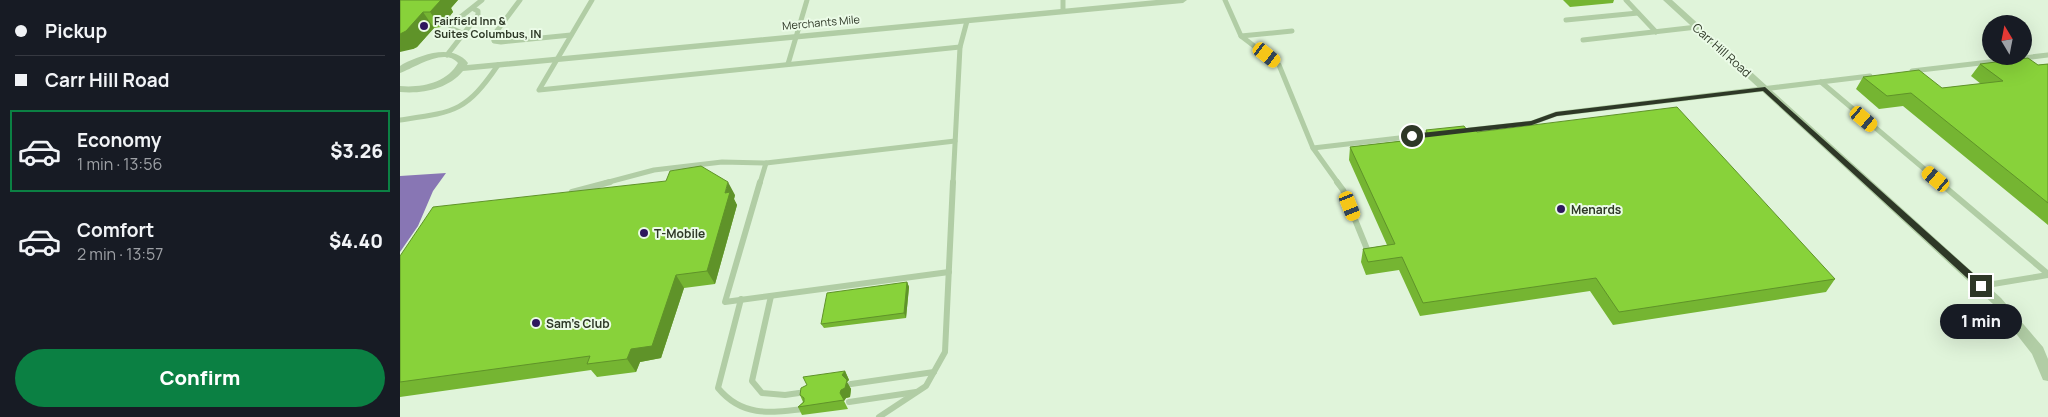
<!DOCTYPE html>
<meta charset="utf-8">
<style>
:root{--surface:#171b24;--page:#20242c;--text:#f1f3f6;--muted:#9ea1a6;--line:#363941;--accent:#0b8043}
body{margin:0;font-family:Manrope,sans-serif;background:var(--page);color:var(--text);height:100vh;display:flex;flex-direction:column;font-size:19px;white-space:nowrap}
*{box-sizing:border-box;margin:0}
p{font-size:16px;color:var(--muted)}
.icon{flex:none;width:28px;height:28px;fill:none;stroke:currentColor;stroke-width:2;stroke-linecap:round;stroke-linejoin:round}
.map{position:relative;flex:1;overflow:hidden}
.side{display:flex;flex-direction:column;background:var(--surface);width:400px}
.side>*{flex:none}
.hud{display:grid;align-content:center;height:110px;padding:0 15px;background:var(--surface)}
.needle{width:32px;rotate:350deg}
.fabs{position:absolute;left:1582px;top:15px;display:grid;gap:10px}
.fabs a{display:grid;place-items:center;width:50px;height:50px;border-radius:50%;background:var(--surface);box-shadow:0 5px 20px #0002;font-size:25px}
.end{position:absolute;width:22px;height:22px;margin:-11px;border:6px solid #2e3827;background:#fff;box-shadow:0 0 0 2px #fff}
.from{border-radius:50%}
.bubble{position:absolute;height:35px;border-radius:18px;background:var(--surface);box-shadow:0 5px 20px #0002;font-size:16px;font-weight:800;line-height:35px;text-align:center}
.car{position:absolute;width:15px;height:30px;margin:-15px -8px;border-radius:6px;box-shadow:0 0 4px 1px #0007;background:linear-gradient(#f5c518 24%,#345 0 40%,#f5c518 0 76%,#345 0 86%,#f5c518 0)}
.hud b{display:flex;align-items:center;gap:18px;height:48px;font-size:19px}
.hud b+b{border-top:1px solid var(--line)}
.hud i{width:12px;height:12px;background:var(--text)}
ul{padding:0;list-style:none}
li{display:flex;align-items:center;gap:15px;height:82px;margin:0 10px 8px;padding:0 5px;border:2px solid transparent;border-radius:0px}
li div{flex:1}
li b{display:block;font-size:19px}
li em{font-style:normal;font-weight:800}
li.on{border-color:var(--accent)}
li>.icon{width:45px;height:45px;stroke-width:1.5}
.cta{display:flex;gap:10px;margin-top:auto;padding:10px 15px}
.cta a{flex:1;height:58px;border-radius:30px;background:var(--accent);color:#fff;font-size:20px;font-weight:800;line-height:58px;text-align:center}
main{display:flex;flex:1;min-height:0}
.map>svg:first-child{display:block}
.water{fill:#8876b4}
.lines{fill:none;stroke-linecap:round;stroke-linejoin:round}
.lane-far1{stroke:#b1cda5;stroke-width:5}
.lane{stroke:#b1cda5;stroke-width:6}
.street{fill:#b1cda5;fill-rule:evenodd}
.wall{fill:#75b532}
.shaded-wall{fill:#5f9329}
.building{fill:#88d23a;stroke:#5f9329}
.route{fill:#2e3827}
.poi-dot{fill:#2e185e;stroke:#ebfbe7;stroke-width:2}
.labels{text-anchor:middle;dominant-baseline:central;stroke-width:4;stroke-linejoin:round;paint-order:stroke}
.far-poi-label{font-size:11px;font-weight:bold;fill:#2e3827;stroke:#ebfbe7;text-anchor:start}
.far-street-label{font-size:11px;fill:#2e3827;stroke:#ebfbe7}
.street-label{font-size:12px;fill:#2e3827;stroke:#ebfbe7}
.poi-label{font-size:12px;font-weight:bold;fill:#2e3827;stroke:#ebfbe7;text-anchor:start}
</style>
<main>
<section class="side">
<div class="hud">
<b><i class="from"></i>Pickup</b>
<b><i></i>Carr Hill Road</b>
</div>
<ul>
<li class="on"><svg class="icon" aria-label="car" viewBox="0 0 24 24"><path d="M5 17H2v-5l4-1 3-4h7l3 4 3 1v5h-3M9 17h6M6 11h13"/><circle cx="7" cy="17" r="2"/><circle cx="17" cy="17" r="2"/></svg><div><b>Economy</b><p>1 min · 13:56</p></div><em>$3.26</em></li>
<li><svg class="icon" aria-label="car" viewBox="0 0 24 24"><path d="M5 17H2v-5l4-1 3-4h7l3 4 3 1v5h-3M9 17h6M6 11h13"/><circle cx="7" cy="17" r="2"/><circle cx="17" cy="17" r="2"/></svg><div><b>Comfort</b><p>2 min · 13:57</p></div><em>$4.40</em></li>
</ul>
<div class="cta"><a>Confirm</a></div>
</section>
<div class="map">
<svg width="1648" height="417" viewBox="0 0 1648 417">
<rect width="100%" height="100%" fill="#e0f4da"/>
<path class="water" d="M46 173 33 191 18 226 0 252V176Z"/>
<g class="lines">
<g class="lane-far1">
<path d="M120 0 93 36 94 41 101 42 171 35"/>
<path d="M192 0 139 90 560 47"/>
<path d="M663 0V11"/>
<path d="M825 0 841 36 879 65 913 148 938 183"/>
<path d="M1226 0 1256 32"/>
<path d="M1166 20 1238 13"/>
<path d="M64 34 51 28 53 23 82 0"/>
<path d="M841 36 892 31"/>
<path d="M1183 40 1297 27"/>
<path d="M47 55 78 15V11L74 9"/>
<path d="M388 64 407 0"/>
<path d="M1512 71 1648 55"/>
<path d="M1421 82 1541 183"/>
<path d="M0 120C55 112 66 112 98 65"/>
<path d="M1069 130 1132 123 1156 114 1470 76"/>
<path d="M913 148 1025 135"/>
<path d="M205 183 254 170 322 162 366 163 555 141"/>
<path d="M360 183 366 163"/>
<path d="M553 183 560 47 567 21"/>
</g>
<g class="lane">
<path d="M360 182 325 302 549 272"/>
<path d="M937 182 943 190 969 254"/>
<path d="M1539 182 1648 274"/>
<path d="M172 192 210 182"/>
<path d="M1581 286 1648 275"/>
<path d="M371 296 352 381 362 393 385 395 406 392"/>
<path d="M341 299 318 388C342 417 370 413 404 409"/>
<path d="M451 384 534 372"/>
<path d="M449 402 516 392"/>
<path d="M479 417 526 386 545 352 553 182"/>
</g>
<g class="street">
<path d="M756 0H787L783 3 63 71C48 89 23 94 0 92V86C21 88 47 83 58 63 44 47 15 68 0 73V66L3 64C22 55 52 43 68 63L67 65Z"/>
<path d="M1263 0H1272L1601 298 1643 347 1648 359V381L1643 380 1632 354 1593 304Z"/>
</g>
</g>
<g class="wall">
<path d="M0 0H58L51 8 53 12 41 27 34 28 17 47 13 49Z"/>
<path d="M1163 0H1214L1213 3 1170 7Z"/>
<path d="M1580 64 1638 65 1648 64V225L1503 106 1479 109 1456 89 1463 77 1542 88 1581 84 1571 76Z"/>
<path d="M1026 130H1067L1077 132 1435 279 1426 292 1213 325 1190 291 1020 316 999 270 966 275 961 262 963 249 987 245 949 160 950 147 1017 139V135L1025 134Z"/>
<path d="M335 195 334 199 337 205 315 284 284 288 261 358 240 362 236 372 197 377 191 370 0 397V256Z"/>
<path d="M507 282 509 287 506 318 424 328 421 324Z"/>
<path d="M445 371 449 380 447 382 451 389 450 397 446 398 444 401 448 409 402 415 398 407 403 402 400 395Z"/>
</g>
<g class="shaded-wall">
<path d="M38 0H58L51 8 53 12 41 27 30 12Z"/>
<path d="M23 12 34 28 17 47 13 49 0 52V34Z"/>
<path d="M328 182 335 195 334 199 337 205 315 284 307 271 325 193Z"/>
<path d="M276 275 284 288 261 358 240 362 236 372 227 359 231 349Z"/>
<path d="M507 282 509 287 506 318 504 313Z"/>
<path d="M445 371 449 380 447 382 451 389 450 397 446 398 444 401 440 393 442 375Z"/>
</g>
<g class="building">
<path d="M0 0H41L30 12H23L6 31 0 34Z"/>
<path d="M1628 58 1638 65 1648 64V203L1511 93 1487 96 1463 77 1519 70 1542 88 1603 81 1580 64Z"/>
<path d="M1277 107 1435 279 1219 312 1196 278 1023 303 1002 257 968 262 963 249 995 244 950 147 1020 139 1017 135 1028 134 1026 130 1064 126 1067 130 1075 129 1077 132Z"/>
<path d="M301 166 328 182 325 193 330 192 307 271 276 275 252 346 231 349 227 359 187 364 190 356 0 382V256L33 207 266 181 270 171Z"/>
<path d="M507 282 504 313 421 324 427 293Z"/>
<path d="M445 371 442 375 447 380 445 388 441 390 440 393 444 400 398 407 404 402V398L400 395 401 388 407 385 403 377Z"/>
</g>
<path class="route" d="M1365 87 1584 283V288H1578L1363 91 1157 116 1132 125 1012 139 1009 136 1012 134 1131 121 1156 112Z"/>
<g class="poi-dot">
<circle cx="24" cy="26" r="5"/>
<circle cx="1161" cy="209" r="5"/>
<circle cx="244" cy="233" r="5"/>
<circle cx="136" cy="323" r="5"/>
</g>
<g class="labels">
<g class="far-poi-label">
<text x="34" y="20">Fairfield Inn &amp;<tspan x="34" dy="13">Suites Columbus, IN</tspan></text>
</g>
<g class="far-street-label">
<text transform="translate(421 22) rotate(-5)">Merchants Mile</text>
</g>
<g class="street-label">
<text transform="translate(1322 50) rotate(42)">Carr Hill Road</text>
</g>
<g class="poi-label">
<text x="1171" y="209">Menards</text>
<text x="254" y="233">T-Mobile</text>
<text x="146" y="323">Sam's Club</text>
</g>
</g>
</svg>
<div class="fabs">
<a><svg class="needle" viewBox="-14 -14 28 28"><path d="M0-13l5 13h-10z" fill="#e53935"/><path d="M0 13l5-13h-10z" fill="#9ea1a6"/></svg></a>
</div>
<i class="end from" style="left:1012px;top:136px"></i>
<i class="end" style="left:1581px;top:286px"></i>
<div class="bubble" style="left:1540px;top:304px;width:82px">1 min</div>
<i class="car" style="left:867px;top:55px;rotate:128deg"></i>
<i class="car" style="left:1464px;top:119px;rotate:130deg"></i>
<i class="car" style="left:1536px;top:179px;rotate:310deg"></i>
<i class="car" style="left:950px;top:206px;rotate:158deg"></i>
</div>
</main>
